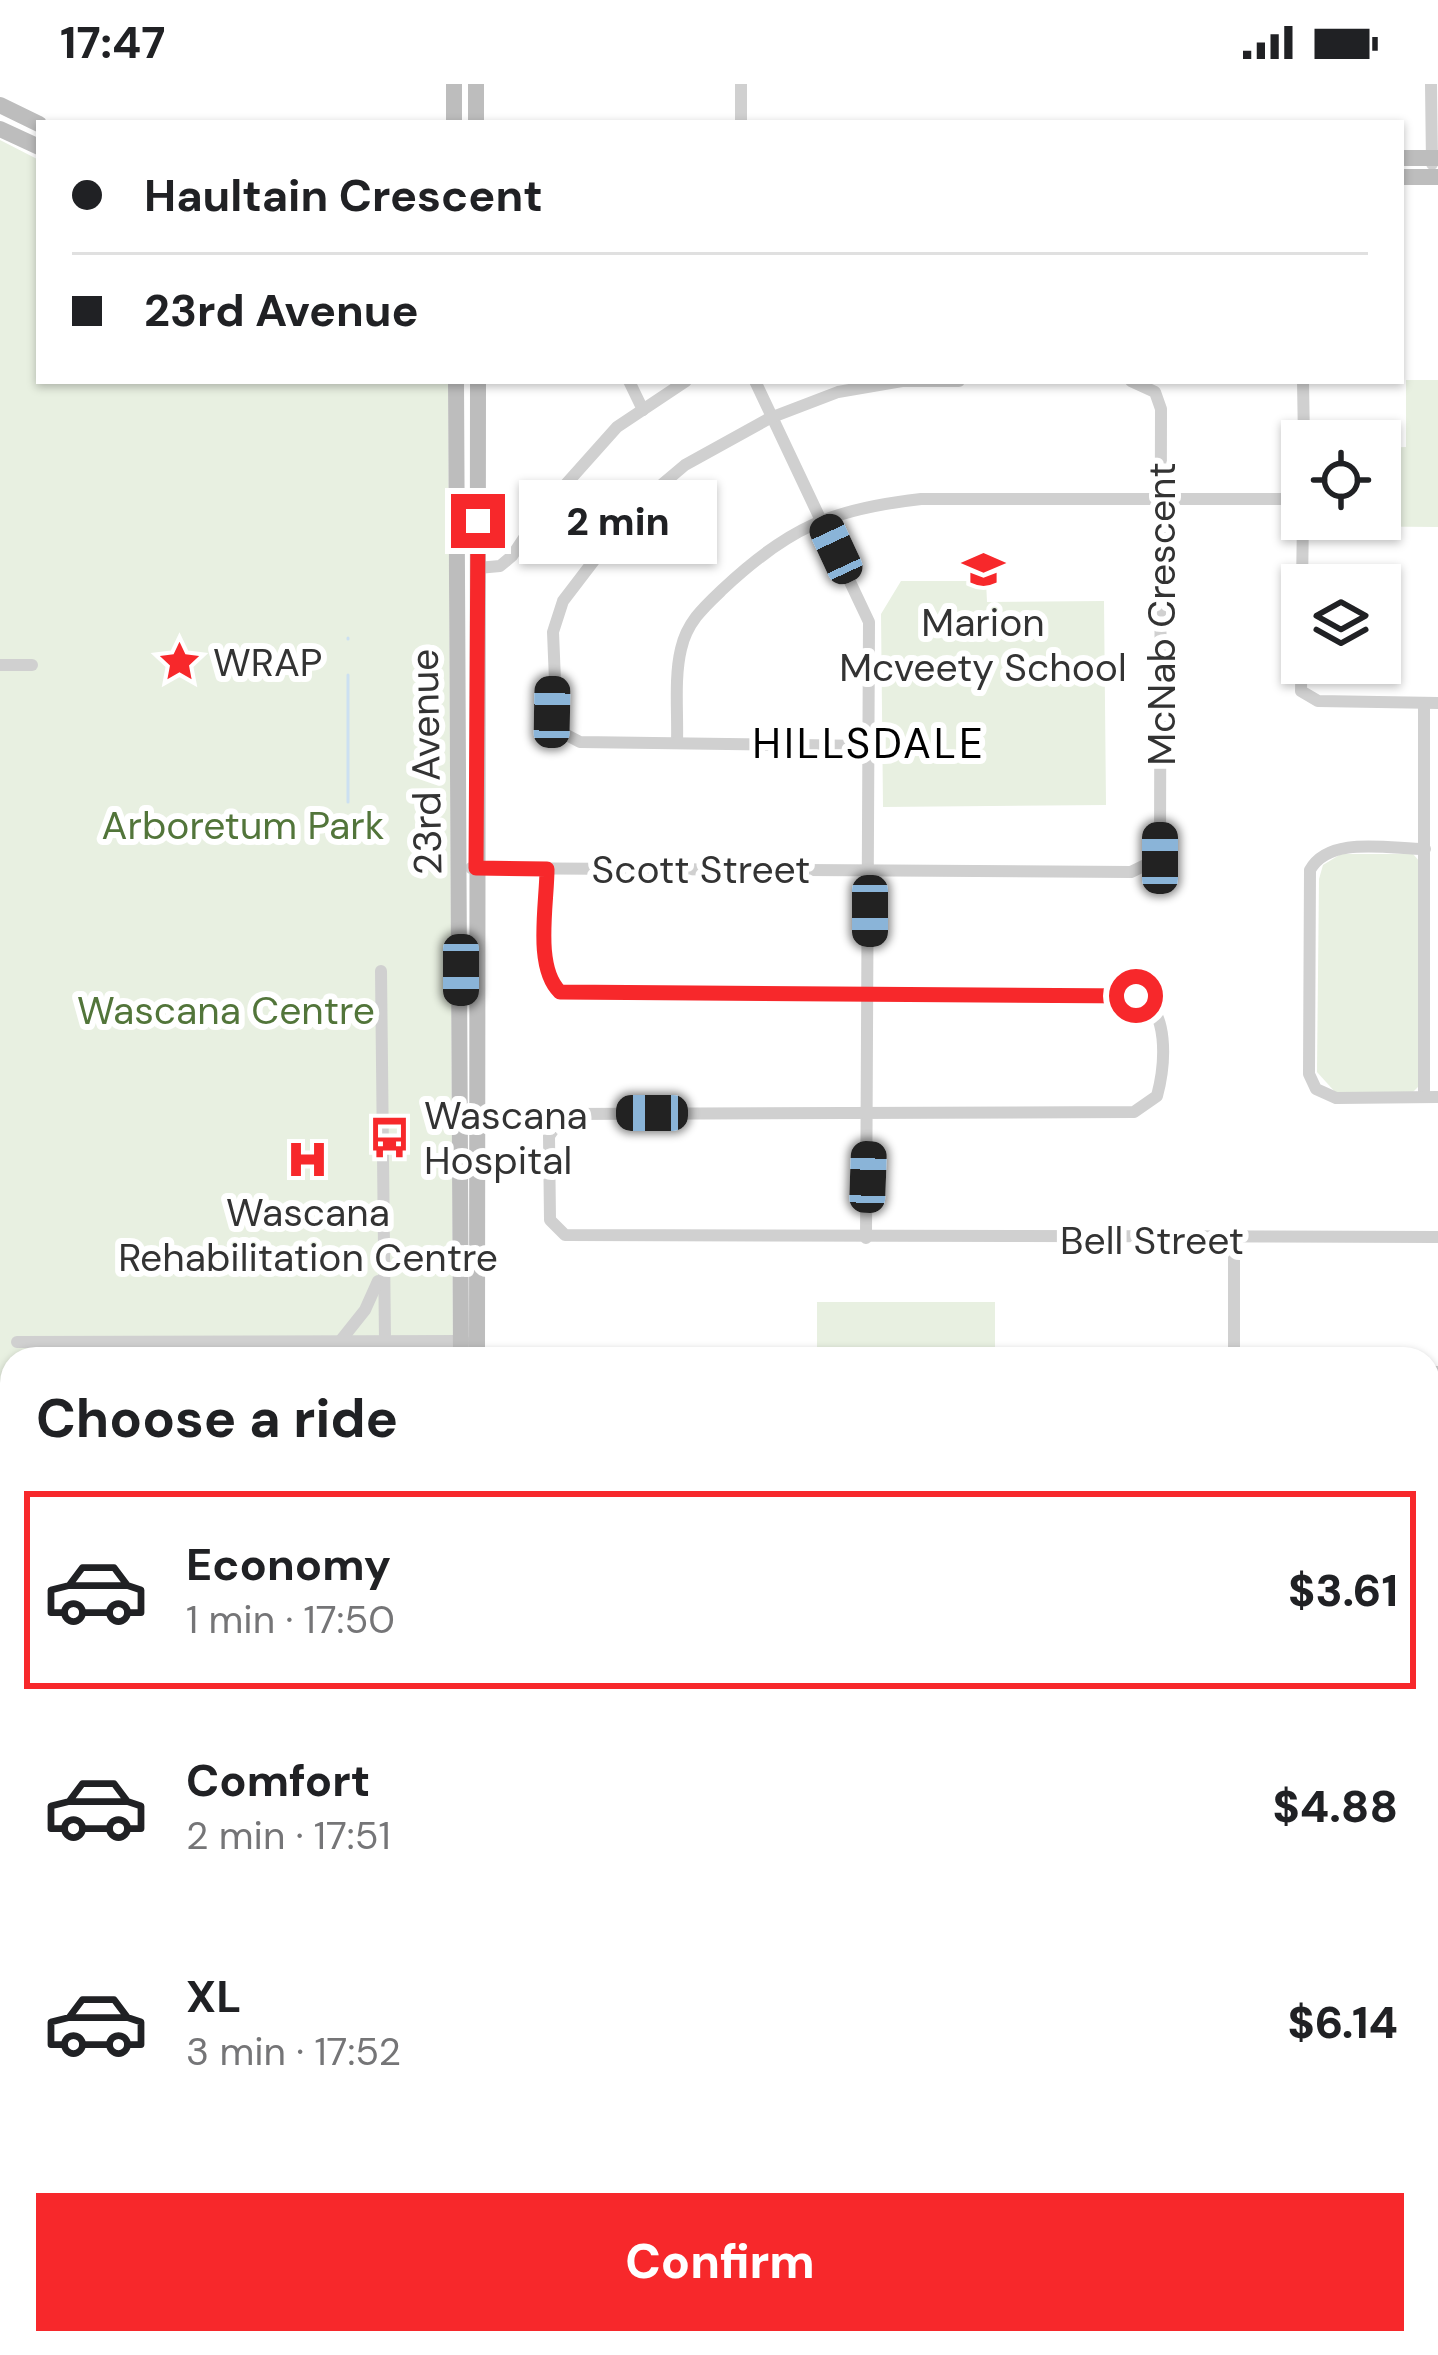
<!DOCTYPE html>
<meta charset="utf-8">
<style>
:root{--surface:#fff;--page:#f2f2f2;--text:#202124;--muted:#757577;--line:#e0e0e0;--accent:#f7282b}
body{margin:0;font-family:"DM Sans",sans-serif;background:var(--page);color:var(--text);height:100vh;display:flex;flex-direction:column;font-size:45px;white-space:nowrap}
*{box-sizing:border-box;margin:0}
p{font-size:39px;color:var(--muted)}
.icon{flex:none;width:66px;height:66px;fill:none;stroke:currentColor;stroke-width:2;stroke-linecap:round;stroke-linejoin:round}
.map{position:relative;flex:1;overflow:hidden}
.side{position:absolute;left:0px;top:1263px;width:1440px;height:1008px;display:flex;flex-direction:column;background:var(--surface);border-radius:36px 36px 0 0;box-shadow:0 3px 9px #0004}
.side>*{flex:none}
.guide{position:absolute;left:36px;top:36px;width:1368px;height:264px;border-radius:0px;box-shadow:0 3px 9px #0004;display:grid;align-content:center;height:264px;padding:0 36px;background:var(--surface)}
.fabs{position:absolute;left:1281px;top:336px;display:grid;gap:24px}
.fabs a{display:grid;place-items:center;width:120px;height:120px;border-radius:0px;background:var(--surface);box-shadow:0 3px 9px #0004;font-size:60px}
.end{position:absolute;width:54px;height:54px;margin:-27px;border:15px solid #f7282b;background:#fff;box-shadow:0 0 0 6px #fff}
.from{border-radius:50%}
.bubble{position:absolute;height:84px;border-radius:0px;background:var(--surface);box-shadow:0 3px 9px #0004;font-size:39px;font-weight:800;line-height:84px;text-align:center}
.car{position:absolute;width:36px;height:72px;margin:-36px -18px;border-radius:15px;box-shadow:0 0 9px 3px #0007;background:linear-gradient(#222 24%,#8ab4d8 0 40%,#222 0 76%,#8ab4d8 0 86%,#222 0)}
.guide b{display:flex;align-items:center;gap:42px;height:114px;font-size:45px}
.guide b+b{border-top:3px solid var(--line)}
.guide i{width:30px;height:30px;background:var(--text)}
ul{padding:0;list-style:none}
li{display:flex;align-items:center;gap:36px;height:198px;margin:0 24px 18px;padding:0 12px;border:6px solid transparent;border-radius:0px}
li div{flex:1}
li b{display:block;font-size:45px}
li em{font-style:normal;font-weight:800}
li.selected{border-color:var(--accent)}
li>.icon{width:108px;height:108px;stroke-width:1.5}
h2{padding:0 36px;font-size:54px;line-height:144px}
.primary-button{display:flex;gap:24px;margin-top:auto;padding:24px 36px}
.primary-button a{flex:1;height:138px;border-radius:0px;background:var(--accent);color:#fff;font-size:48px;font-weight:800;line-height:138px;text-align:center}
.status{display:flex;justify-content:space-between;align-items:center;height:84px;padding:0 60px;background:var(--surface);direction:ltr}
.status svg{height:33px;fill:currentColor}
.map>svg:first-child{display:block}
.green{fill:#e8f0e1}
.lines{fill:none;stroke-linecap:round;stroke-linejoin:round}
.stream{stroke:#cce0f1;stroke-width:3}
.street{stroke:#d0d0d0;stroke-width:12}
.secondary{stroke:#bdbdbd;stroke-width:16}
.primary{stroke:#ababab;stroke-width:18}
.route{stroke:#f7282b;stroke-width:15}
.labels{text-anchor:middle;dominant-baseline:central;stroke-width:12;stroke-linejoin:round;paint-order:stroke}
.street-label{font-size:39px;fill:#333;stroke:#fff}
.poi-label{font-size:39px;fill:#333;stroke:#fff}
.park-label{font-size:39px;fill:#52753a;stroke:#fff}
.neighbourhood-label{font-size:42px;letter-spacing:3px;fill:#000;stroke:#fff}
</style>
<div class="status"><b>17:47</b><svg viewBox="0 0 49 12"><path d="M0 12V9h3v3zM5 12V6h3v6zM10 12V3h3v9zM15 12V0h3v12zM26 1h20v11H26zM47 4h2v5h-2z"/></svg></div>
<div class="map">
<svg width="1438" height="2271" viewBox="0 0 1438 2271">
<rect width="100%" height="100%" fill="#fff"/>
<g class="green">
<path d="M0 56 39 76V297H448L453 1275H12V1780H0Z"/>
<path d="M1406 296H1438V443L1315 442V435H1380V364L1406 363Z"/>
<path d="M901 497H986L987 518 1104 517 1106 721 883 723 881 530Z"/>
<path d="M1341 770H1413L1420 778V1001L1412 1009H1336L1317 988 1319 795 1323 781Z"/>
<rect x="817" y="1218" width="178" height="57"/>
<path d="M1433 1354H1438V1531H1428Z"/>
</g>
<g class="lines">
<g class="stream">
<path d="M348 554V555"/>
<path d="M348 591V718"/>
<path d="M348 750V754"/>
</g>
<g class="street">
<path d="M741 0V39"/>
<path d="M1431 0 1432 80"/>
<path d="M629 297 643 326"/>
<path d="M755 297 869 538 866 1154"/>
<path d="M1303 297 1304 357"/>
<path d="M478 484 500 482 512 472 542 427 617 343 686 297"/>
<path d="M1302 501 1303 435"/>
<path d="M1302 549 1301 607 1318 617 1438 619"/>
<path d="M0 581H32"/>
<path d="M1424 619V1013"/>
<path d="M677 658C678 629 674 594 681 565 687 538 704 523 723 505 788 444 831 425 921 415H1302"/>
<path d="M869 662 580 658 557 646 553 548 563 517 634 424 685 381 770 334 838 308 902 297H959"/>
<path d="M1425 765C1390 765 1329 751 1310 786L1309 990 1316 1005 1336 1014 1438 1013"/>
<path d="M471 784 1131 788 1160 774 1161 325 1155 308 1131 297"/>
<path d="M547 785C547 820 534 883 560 908L1135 912C1171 922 1165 982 1157 1012L1134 1028 564 1030 549 1052 550 1136 565 1151 1438 1153"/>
<path d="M381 887 385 1257"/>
<path d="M17 1258 464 1257"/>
<path d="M326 1275 365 1226 378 1197"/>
<path d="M1234 1275V1157"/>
<path d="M1428 1288H1438"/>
<path d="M1428 1541H1438"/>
<path d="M0 1719 12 1724"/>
<path d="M0 1958H12"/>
<path d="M340 2259 343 2271"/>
<path d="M658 2259 660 2271"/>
<path d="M821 2259 822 2271"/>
<path d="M952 2259 954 2271"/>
<path d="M1090 2259 1095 2271"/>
<path d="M0 2260 84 2262 107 2271"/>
<path d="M1240 2261 1438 2260"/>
<path d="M113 2271 124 2259"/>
</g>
<g class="secondary">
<path d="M454 0V39"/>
<path d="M476 0V39"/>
<path d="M0 21 39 40"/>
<path d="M0 45 39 63"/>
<path d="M1401 74H1438"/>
<path d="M1401 93H1438"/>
<path d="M456 297 461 1275"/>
<path d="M477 1275 478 297"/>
<path d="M1428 2108H1438"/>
<path d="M0 2109H12"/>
<path d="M483 2259 486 2271"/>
<path d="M1214 2271 1240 2261"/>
</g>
<g class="primary">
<path d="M1428 1786 1438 1785"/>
<path d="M0 1798H12"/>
<path d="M1428 1808H1438"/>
</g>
</g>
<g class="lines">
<path class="route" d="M478 437 476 784 547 785C547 820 534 883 560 908L1136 912"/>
</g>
<defs>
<symbol id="school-bare" viewBox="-9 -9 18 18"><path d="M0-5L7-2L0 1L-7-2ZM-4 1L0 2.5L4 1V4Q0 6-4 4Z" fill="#f7282b" stroke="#fff" stroke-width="2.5" paint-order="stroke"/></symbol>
<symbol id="sight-bare" viewBox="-9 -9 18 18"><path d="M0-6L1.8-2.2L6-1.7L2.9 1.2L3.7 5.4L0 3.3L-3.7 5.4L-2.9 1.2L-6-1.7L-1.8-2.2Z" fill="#f7282b" stroke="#fff" stroke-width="2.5" paint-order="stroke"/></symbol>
<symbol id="bus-bare" viewBox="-9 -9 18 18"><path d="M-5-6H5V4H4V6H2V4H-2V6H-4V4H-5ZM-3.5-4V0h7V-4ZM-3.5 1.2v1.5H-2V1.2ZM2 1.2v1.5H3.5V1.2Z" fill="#f7282b" stroke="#fff" stroke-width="2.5" paint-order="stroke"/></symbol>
<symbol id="hospital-bare" viewBox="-9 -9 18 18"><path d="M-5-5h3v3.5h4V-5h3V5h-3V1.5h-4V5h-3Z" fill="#f7282b" stroke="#fff" stroke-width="2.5" paint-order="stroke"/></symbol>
</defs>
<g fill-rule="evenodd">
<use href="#school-bare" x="954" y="456" width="59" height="59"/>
<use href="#sight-bare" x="150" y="548" width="59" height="59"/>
<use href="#bus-bare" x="360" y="1024" width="59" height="59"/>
<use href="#hospital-bare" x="278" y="1046" width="59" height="59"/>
</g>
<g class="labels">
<g class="street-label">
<text transform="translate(1161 530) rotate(-90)">McNab Crescent</text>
<text transform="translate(426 678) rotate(-91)">23rd Avenue</text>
<text x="701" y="785">Scott Street</text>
<text x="1152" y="1156">Bell Street</text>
</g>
<g class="poi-label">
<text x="983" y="538">Marion<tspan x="983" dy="45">Mcveety School</tspan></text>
<text x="213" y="578" text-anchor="start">WRAP</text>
<text x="424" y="1031" text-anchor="start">Wascana<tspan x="424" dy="45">Hospital</tspan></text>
<text x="308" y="1128">Wascana<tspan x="308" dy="45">Rehabilitation Centre</tspan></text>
</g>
<g class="park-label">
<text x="243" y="741">Arboretum Park</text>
<text x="226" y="926">Wascana Centre</text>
</g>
<g class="neighbourhood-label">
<text x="869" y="659">HILLSDALE</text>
</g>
</g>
</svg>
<div class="fabs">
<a><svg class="icon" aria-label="locate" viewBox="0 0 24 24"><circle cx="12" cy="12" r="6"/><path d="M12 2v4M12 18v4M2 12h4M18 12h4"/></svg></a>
<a><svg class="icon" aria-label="layers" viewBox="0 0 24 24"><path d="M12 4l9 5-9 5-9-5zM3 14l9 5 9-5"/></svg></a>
</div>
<i class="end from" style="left:1136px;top:912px"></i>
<i class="end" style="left:478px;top:437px"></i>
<div class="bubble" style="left:519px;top:396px;width:198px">2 min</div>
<i class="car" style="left:836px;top:465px;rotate:335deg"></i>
<i class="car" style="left:552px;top:628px;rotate:1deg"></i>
<i class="car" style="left:1160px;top:774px;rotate:0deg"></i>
<i class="car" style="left:870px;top:827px;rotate:180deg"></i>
<i class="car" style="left:461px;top:886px;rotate:180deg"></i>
<i class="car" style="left:652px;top:1029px;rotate:270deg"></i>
<i class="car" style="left:868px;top:1093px;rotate:2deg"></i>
<div class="guide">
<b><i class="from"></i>Haultain Crescent</b>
<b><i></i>23rd Avenue</b>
</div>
<section class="side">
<h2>Choose a ride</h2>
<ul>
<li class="selected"><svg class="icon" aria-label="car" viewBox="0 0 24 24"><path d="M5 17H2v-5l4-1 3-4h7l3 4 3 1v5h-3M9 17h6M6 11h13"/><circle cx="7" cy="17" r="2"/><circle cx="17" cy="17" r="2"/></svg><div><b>Economy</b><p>1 min · 17:50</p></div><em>$3.61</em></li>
<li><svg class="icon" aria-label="car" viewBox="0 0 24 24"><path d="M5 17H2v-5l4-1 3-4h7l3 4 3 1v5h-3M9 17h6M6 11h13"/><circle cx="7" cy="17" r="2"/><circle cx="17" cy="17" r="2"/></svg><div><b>Comfort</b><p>2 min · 17:51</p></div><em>$4.88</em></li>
<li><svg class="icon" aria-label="car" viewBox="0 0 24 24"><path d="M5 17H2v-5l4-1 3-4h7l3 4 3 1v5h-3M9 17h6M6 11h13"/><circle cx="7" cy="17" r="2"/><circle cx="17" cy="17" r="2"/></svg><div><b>XL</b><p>3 min · 17:52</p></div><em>$6.14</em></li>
</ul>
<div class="primary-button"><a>Confirm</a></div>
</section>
</div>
